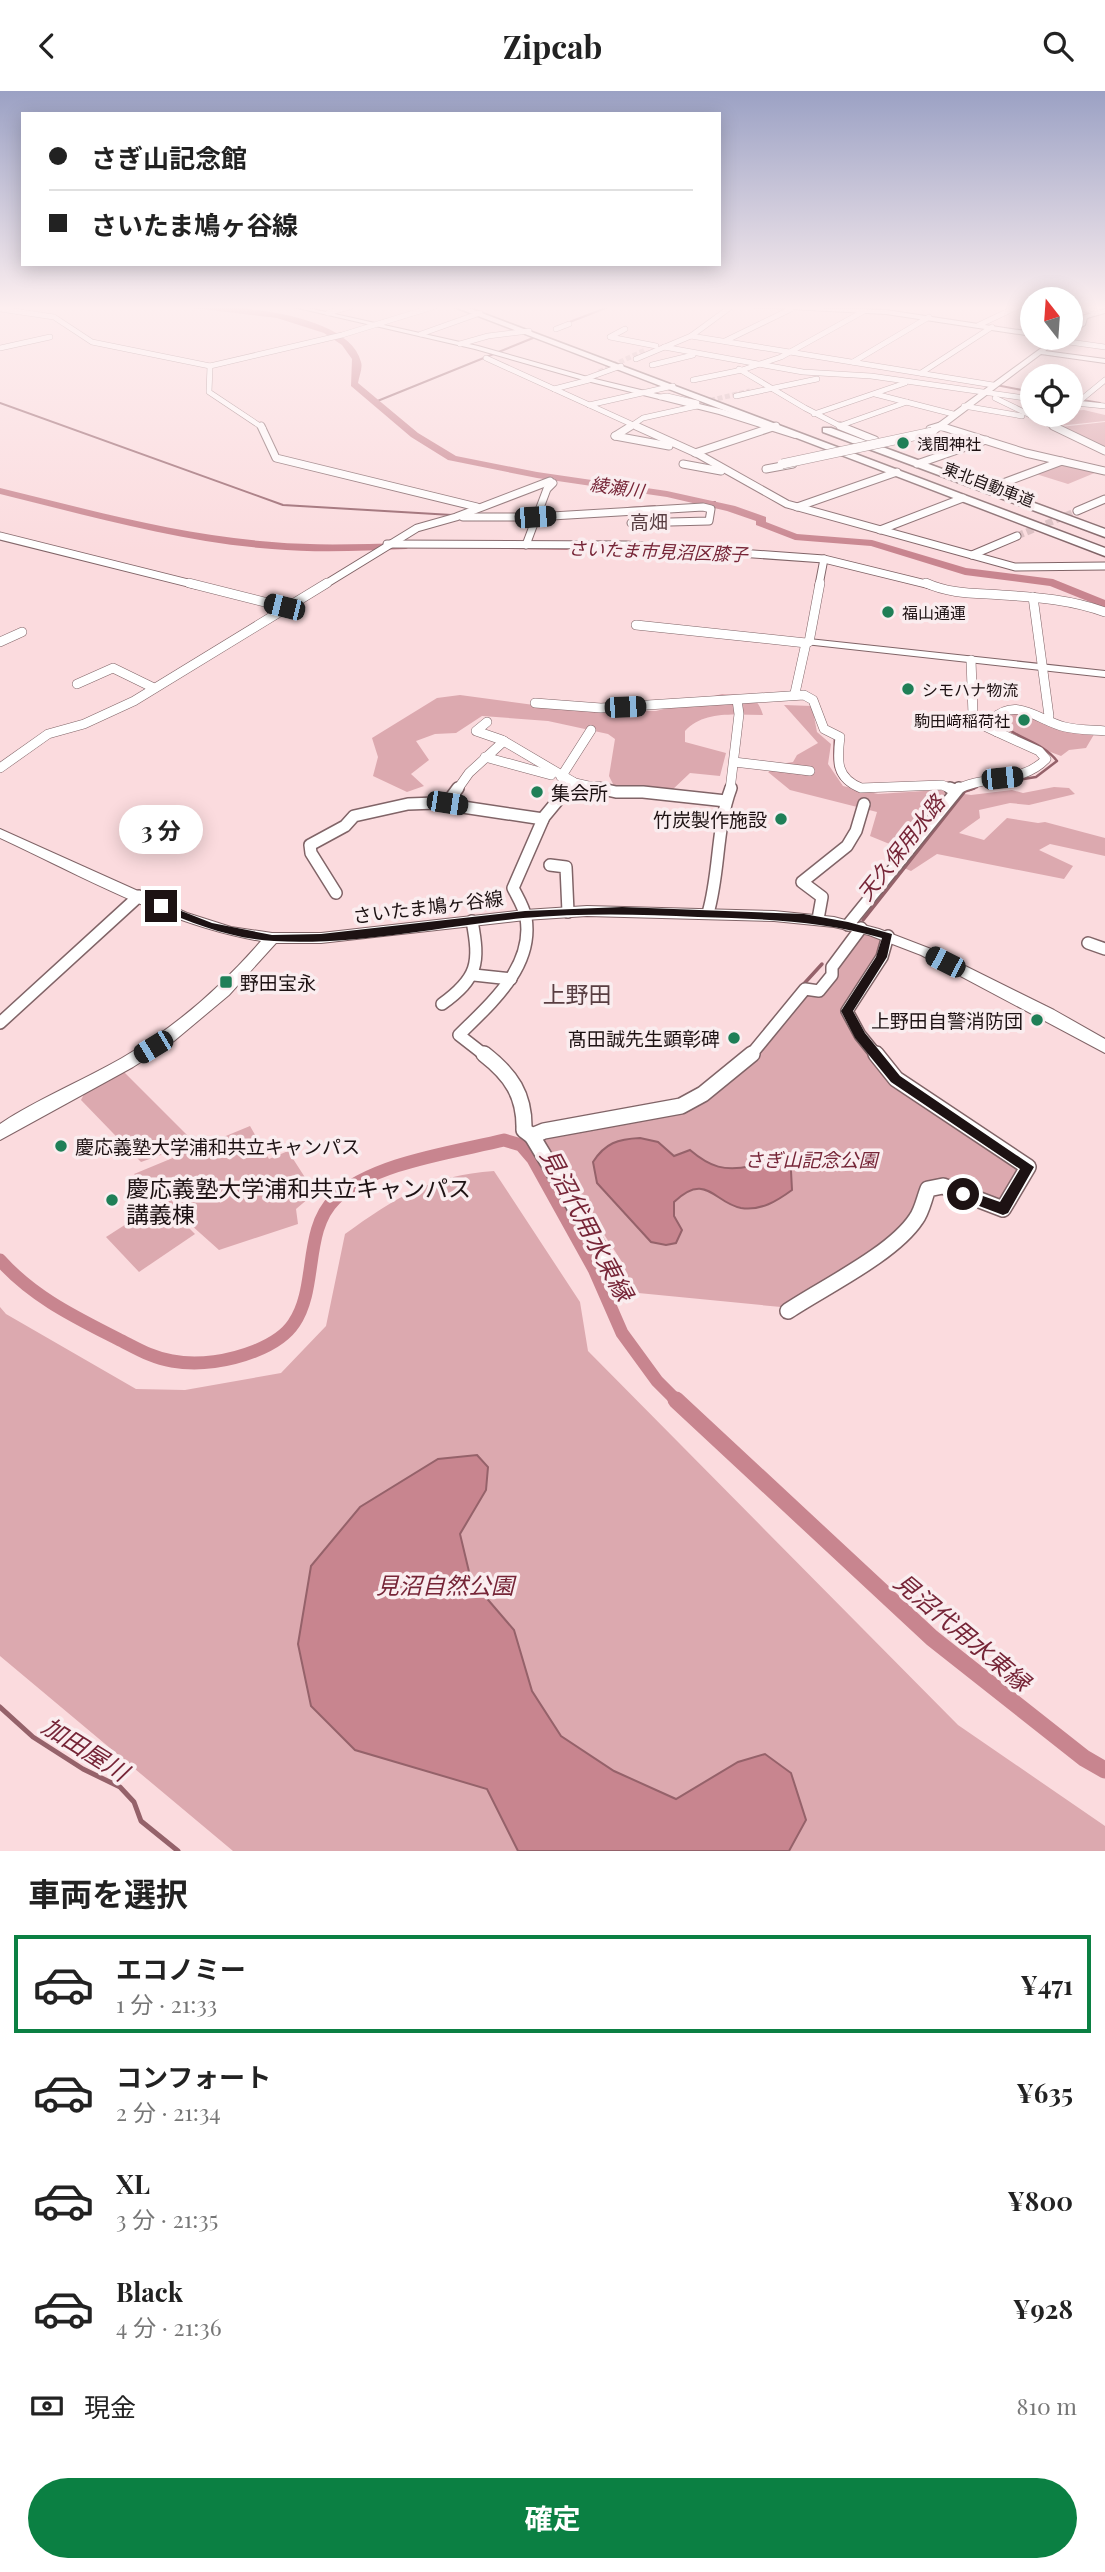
<!DOCTYPE html>
<html lang="ja">
<meta charset="utf-8">
<style>
:root{--surface:#fff;--page:#f2f2f2;--text:#222;--muted:#767676;--line:#e0e0e0;--accent:#0b8043}
body{margin:0;font-family:"Playfair Display","Noto Sans JP",serif;background:var(--page);color:var(--text);height:100vh;display:flex;flex-direction:column;font-size:26px;white-space:nowrap}
*{box-sizing:border-box;margin:0}
p{font-size:23px;color:var(--muted)}
.icon{flex:none;width:38px;height:38px;fill:none;stroke:currentColor;stroke-width:2;stroke-linecap:round;stroke-linejoin:round}
.map{position:relative;height:1760px;overflow:hidden}
.panel{display:flex;flex-direction:column;background:var(--surface);flex:1}
.panel>*{flex:none}
.top-card{position:absolute;left:21px;top:21px;width:700px;height:154px;border-radius:0px;box-shadow:0 4px 18px #0003;display:grid;align-content:center;height:154px;padding:0 28px;background:var(--surface)}
.needle{width:46px;rotate:343deg}
.fabs{position:absolute;left:1020px;top:196px;display:grid;gap:14px}
.fabs a{display:grid;place-items:center;width:63px;height:63px;border-radius:50%;background:var(--surface);box-shadow:0 4px 18px #0003;font-size:35px}
.end{position:absolute;width:32px;height:32px;margin:-16px;border:9px solid #1d1213;background:#fff;box-shadow:0 0 0 4px #fff}
.from{border-radius:50%}
.bubble{position:absolute;height:49px;border-radius:24px;background:var(--surface);box-shadow:0 4px 18px #0003;font-size:23px;font-weight:700;line-height:49px;text-align:center}
.car{position:absolute;width:21px;height:42px;margin:-21px -10px;border-radius:9px;box-shadow:0 0 5px 2px #0007;background:linear-gradient(#222 24%,#8ab4d8 0 40%,#222 0 76%,#8ab4d8 0 86%,#222 0)}
.top-card b{display:flex;align-items:center;gap:24px;height:66px;font-size:26px}
.top-card b+b{border-top:2px solid var(--line)}
.top-card i{width:18px;height:18px;background:var(--text)}
ul{padding:0;list-style:none}
li{display:flex;align-items:center;gap:21px;height:98px;margin:0 14px 10px;padding:0 14px;border:4px solid transparent;border-radius:0px}
li div{flex:1}
li b{display:block;font-size:26px}
li em{font-style:normal;font-weight:700}
li.current{border-color:var(--accent)}
li>.icon{width:63px;height:63px;stroke-width:1.5}
h2{padding:0 28px;font-size:32px;line-height:84px}
.pay{display:flex;align-items:center;gap:18px;height:77px;padding:0 28px;font-size:26px}
.pay p{margin-inline-start:auto}
.button{display:flex;gap:14px;margin-top:auto;padding:14px 28px}
.button a{flex:1;height:80px;border-radius:42px;background:var(--accent);color:#fff;font-size:28px;font-weight:700;line-height:80px;text-align:center}
header{display:flex;justify-content:space-between;align-items:center;height:91px;padding:0 28px;background:var(--surface);font-size:32px;font-weight:700}
.map>svg:first-child{display:block}
.green{fill:#dca9af}
.water{fill:#c8858f;stroke:#95626a;stroke-width:2}
.lines{fill:none;stroke-linecap:round;stroke-linejoin:round}
.stream-far3{stroke:#95626a;stroke-width:2}
.stream-far2{stroke:#95626a;stroke-width:2.5}
.stream-far1{stroke:#95626a;stroke-width:3.5}
.stream{stroke:#95626a;stroke-width:5}
.canal-far1{stroke:#c8858f;stroke-width:13}
.canal{stroke:#c8858f;stroke-width:17}
.river{fill:#c8858f;fill-rule:evenodd}
.street-tunnel-far1{stroke:#dabdc0;stroke-width:5;stroke-dasharray:5 2.5;stroke-linecap:butt}
.street-tunnel{stroke:#dabdc0;stroke-width:7;stroke-dasharray:7 3.5;stroke-linecap:butt}
.street-far4-casing{stroke:#806467;stroke-width:6}
.street-far3-casing{stroke:#806467;stroke-width:9}
.street-far2-casing{stroke:#806467;stroke-width:10}
.street-far1-casing{stroke:#806467;stroke-width:14}
.street-casing{stroke:#806467;stroke-width:18}
.secondary-casing{stroke:#806467;stroke-width:2}
.highway-casing{stroke:#806467;stroke-width:3}
.street-far4{stroke:#fff;stroke-width:5}
.street-far3{stroke:#fff;stroke-width:7}
.street-far2{stroke:#fff;stroke-width:9}
.street-far1{stroke:#fff;stroke-width:11}
.street{stroke:#fff;stroke-width:15}
.secondary{fill:#fff;fill-rule:evenodd}
.highway{fill:#fff;fill-rule:evenodd}
.secondary-bridge-casing{stroke:#806467;stroke-width:10;stroke-linecap:butt}
.secondary-bridge{stroke:#fff;stroke-width:9}
.route{fill:#1d1213}
.poi-dot{fill:#1f7f57;stroke:#faedef;stroke-width:2.5}
.labels{text-anchor:middle;dominant-baseline:central;stroke-width:7;stroke-linejoin:round;paint-order:stroke}
.far-poi-label{font-size:16px;fill:#1d1213;stroke:#faedef;text-anchor:start}
.far-street-label{font-size:16px;fill:#1d1213;stroke:#faedef}
.far-water-label{font-size:18px;font-style:italic;fill:#762537;stroke:#faedef}
.far-quarter-label{font-size:19px;fill:#583e42;stroke:#faedef}
.poi-label{font-size:19px;fill:#1d1213;stroke:#faedef;text-anchor:start}
.street-label{font-size:19px;fill:#1d1213;stroke:#faedef}
.park-label{font-size:19px;font-style:italic;fill:#762537;stroke:#faedef}
.water-label{font-size:21px;font-style:italic;fill:#762537;stroke:#faedef}
.quarter-label{font-size:23px;fill:#583e42;stroke:#faedef}
.near-poi-label{font-size:23px;fill:#1d1213;stroke:#faedef;text-anchor:start}
.near-park-label{font-size:23px;font-style:italic;fill:#762537;stroke:#faedef}
.near-water-label{font-size:24px;font-style:italic;fill:#762537;stroke:#faedef}
</style>
<header><svg class="icon" aria-label="back" viewBox="0 0 24 24"><path d="M15 5l-7 7 7 7"/></svg>Zipcab<svg class="icon" aria-label="search" viewBox="0 0 24 24"><circle cx="10" cy="10" r="6"/><path d="M15 15l6 6"/></svg></header>
<div class="map">
<svg width="1105" height="1760" viewBox="0 0 1105 1760">
<rect width="100%" height="100%" fill="#fbdbde"/>
<g class="green">
<path d="M1084 319 1105 324V330L1058 335 1036 324H1071V320Z"/>
<path d="M1105 331V358L1061 336Z"/>
<path d="M1062 372 1097 381 1068 393 1036 383Z"/>
<path d="M722 603C743 605 756 600 763 624 735 624 704 619 685 640V651L726 662 720 685 690 682 670 701 614 695 609 685 615 648 608 643 548 630 482 625 456 642 435 643 416 650 429 669 411 683 424 695 407 701 373 685 378 666 372 647 437 607 460 604 571 619 656 620Z"/>
<path d="M784 614 812 615 817 641 831 653 828 673 843 695 878 703 939 699 971 704 1012 699 1023 702 1054 696 1069 697 1075 703 1029 714 1010 712 979 719 980 727 959 742 984 749 1007 727 1038 732 1045 731 1105 747V765L1050 753 1039 759 1073 775 1064 788 937 763 911 780 885 769 892 754 870 745 877 721 790 699 768 681 780 673 793 671 797 664 818 652Z"/>
<path d="M1016 618 1060 636 1096 640 1086 657 1069 659 1061 665 1035 655 998 634 997 625Z"/>
<path d="M860 842 883 847 877 865 842 917 892 989 1021 1076 1000 1110 944 1090 919 1104 909 1127 889 1150 781 1216 628 1201 622 1171 543 1050 548 1042 651 1025 747 976 804 904 835 884 841 869Z"/>
<path d="M124 981 195 1052 141 1071 81 1009 84 1003Z"/>
<path d="M250 1035 269 1068 288 1060 315 1102 296 1118 298 1133 219 1159 134 1083Z"/>
<path d="M494 1080 580 1211 588 1260 958 1634 1105 1735V1760H233L0 1565V1216L6 1223 136 1298 185 1299 281 1282 326 1235 345 1143C395 1107 431 1084 494 1080Z"/>
<path d="M162 1110 195 1143 139 1181 106 1146Z"/>
</g>
<g class="water">
<path d="M640 1047 658 1051 674 1065 690 1059C710 1076 725 1081 751 1075L757 1065 771 1071 787 1067 791 1080 792 1099C777 1110 761 1120 741 1117 714 1112 706 1080 674 1111V1125L682 1139 676 1152 666 1154 651 1151 597 1092 593 1071C605 1052 618 1048 640 1047Z"/>
<path d="M477 1364 488 1376 486 1399 460 1443 471 1489 514 1539 532 1600 561 1645 614 1680 676 1708 738 1671 765 1663 791 1682 806 1729 789 1760H518L487 1698 355 1659 311 1615 298 1553 311 1475 360 1416 438 1368Z"/>
</g>
<g class="lines">
<g class="stream-far3">
<path d="M567 232 611 215"/>
<path d="M996 294 1032 301"/>
<path d="M1071 307 1100 312"/>
<path d="M375 311 533 247"/>
<path d="M0 312 283 414 452 424"/>
<path d="M701 413 715 411"/>
<path d="M628 417 655 415"/>
</g>
<g class="stream-far2">
<path d="M835 647C834 667 831 684 851 696"/>
<path d="M991 693 1036 686 1057 670C1042 650 1015 648 998 630"/>
<path d="M969 699 977 696"/>
</g>
<g class="stream-far1">
<path d="M863 829 965 700 974 697"/>
<path d="M801 896 822 873"/>
</g>
<path class="stream" d="M0 1616 33 1646 83 1678 120 1696 134 1711 141 1730 178 1760"/>
<path class="canal-far1" d="M0 1169C33 1206 75 1226 118 1248 136 1257 152 1267 172 1270 199 1275 230 1270 255 1260 270 1254 285 1246 294 1232 318 1197 303 1139 335 1108 371 1072 455 1061 504 1049L521 1054 533 1068 594 1178 622 1242 657 1290 678 1311"/>
<path class="canal" d="M676 1309 932 1547 1084 1667 1105 1679"/>
<g class="river">
<path d="M176 215C219 213 348 219 361 271 363 277 359 285 358 292L418 342 456 365 537 381 667 400 735 415 766 426V431L797 443 872 449 966 477 1053 488 1105 509V517L1050 495 965 484 871 455 795 449 756 434V430L727 420 667 406 537 387 448 369 411 346 351 295 352 268 342 254 324 242 277 227Z"/>
<path d="M0 397C90 419 180 444 272 451 317 455 361 453 406 452L412 455 406 458C361 460 317 462 272 458 180 451 90 425 0 403Z"/>
<path d="M506 453H567L573 456 567 459 502 458 500 456Z"/>
</g>
<g class="street-tunnel-far1">
<path d="M599 281 645 259"/>
<path d="M703 311 750 300"/>
</g>
<path class="street-tunnel" d="M1017 445 1077 420"/>
<defs>
<g id="street-far4">
<path d="M1071 215 1098 221"/>
<path d="M0 218 54 226 92 251 210 275 342 244 436 215"/>
<path d="M328 222 352 215"/>
<path d="M979 234 1019 215"/>
<path d="M556 238 569 233"/>
<path d="M625 238 610 246 656 255"/>
<path d="M421 243 480 222"/>
<path d="M691 245 993 294"/>
<path d="M1055 249 1105 256"/>
<path d="M725 250 791 218"/>
<path d="M460 253 488 245 529 240"/>
<path d="M664 256 803 281 871 285 1032 308"/>
<path d="M0 257 50 246"/>
<path d="M486 267 640 337"/>
<path d="M636 268 691 245 732 215"/>
<path d="M853 271 929 226"/>
<path d="M652 274 693 264"/>
<path d="M210 275 209 301 263 337"/>
<path d="M739 278 805 317 844 337"/>
<path d="M921 282 992 236"/>
<path d="M585 288 621 275"/>
<path d="M693 289 742 279 781 266 864 220"/>
<path d="M554 298 589 289"/>
<path d="M875 303 953 323"/>
<path d="M736 305 817 288"/>
<path d="M660 306 667 305 697 312"/>
<path d="M995 307 1057 337"/>
<path d="M1075 312 1105 315"/>
<path d="M1077 312 1105 289"/>
<path d="M589 314 673 295"/>
<path d="M964 315 1022 325"/>
<path d="M814 323 905 292"/>
<path d="M839 335 907 311"/>
<path d="M628 337 643 327 697 315"/>
<path d="M771 337 776 335"/>
<path d="M935 337H945"/>
</g>
<g id="street-far3">
<path d="M261 335 276 367 477 416"/>
<path d="M636 335 698 363 787 413 1015 476 1105 475"/>
<path d="M840 335 875 349"/>
<path d="M1053 335 1105 360"/>
<path d="M930 338 940 335 1026 362 1105 380"/>
<path d="M615 345 631 335"/>
<path d="M615 345 669 355"/>
<path d="M695 362 776 335"/>
<path d="M683 373 721 380"/>
<path d="M917 373 986 349"/>
<path d="M766 378 793 373"/>
<path d="M987 398 1062 370"/>
<path d="M797 416 897 381"/>
<path d="M1077 420 1105 408"/>
<path d="M463 426H535L703 416 711 418 709 430 631 432"/>
<path d="M880 439 963 407"/>
<path d="M0 445 196 494"/>
<path d="M387 453 626 454 824 468 930 494"/>
<path d="M526 454 547 398 553 392 549 391"/>
<path d="M972 464 1017 445"/>
<path d="M324 494 417 437 456 426 550 390"/>
<path d="M819 494 824 468"/>
</g>
<g id="street-far2">
<path d="M189 492 284 516"/>
<path d="M926 492C950 503 975 502 1002 504 1037 506 1072 509 1105 521"/>
<path d="M1033 506 1049 625 1045 628"/>
<path d="M636 534 806 552"/>
<path d="M0 551 22 541"/>
<path d="M971 569 973 624 978 632 997 641"/>
<path d="M77 593 113 577 154 597"/>
<path d="M795 602 806 552 809 551 820 492"/>
<path d="M535 612 601 617 804 604 813 609 824 638 840 646C837 670 836 687 861 697L942 694 954 699"/>
<path d="M487 631 476 640 502 649 575 692 606 699"/>
<path d="M485 666 551 684"/>
<path d="M734 671 810 680"/>
<path d="M0 677 48 643 84 633 134 610 327 492"/>
<path d="M561 686 591 639"/>
<path d="M457 699 469 682 504 650"/>
<path d="M567 699 573 691"/>
<path d="M730 699 739 623 737 609"/>
<path d="M956 699C985 683 1021 694 1046 668L1039 660 997 641 993 628C1017 605 1039 630 1065 636 1078 639 1092 639 1105 640"/>
</g>
<g id="street-far1">
<path d="M598 697 616 701H643L726 710"/>
<path d="M950 697 955 699"/>
<path d="M447 712 458 697"/>
<path d="M550 774 566 776 568 821"/>
<path d="M336 802 311 762 310 754 345 735 354 725 408 713 436 712 543 728"/>
<path d="M708 822C720 781 716 737 731 697"/>
<path d="M818 828 822 806 802 791 847 755 856 740 864 713"/>
<path d="M848 834 959 697"/>
<path d="M1088 852 1105 858"/>
<path d="M474 884 511 888"/>
<path d="M442 913C478 887 480 872 472 830"/>
<path d="M0 932 139 805"/>
<path d="M486 965 459 944C491 912 534 876 526 827 524 816 518 807 513 797L544 726 568 697"/>
<path d="M750 965 805 898 819 900 832 884V876L861 837"/>
<path d="M877 965 860 944 847 920 882 866 888 845"/>
</g>
<g id="street">
<path d="M484 963C511 984 525 1004 524 1039L532 1045"/>
<path d="M618 1188 532 1045 544 1040 681 1015 703 1003 752 963"/>
<path d="M788 1220C824 1196 893 1163 916 1128 922 1120 924 1108 928 1098L943 1095 1003 1118 1028 1076 896 988 876 963"/>
</g>
<g id="secondary">
<path d="M289 215H299L478 255 591 287 724 319 802 345 795 347 719 323 587 290 475 258Z"/>
<path d="M732 215 886 219 1032 241V245L886 223Z"/>
<path d="M1105 218V222L1087 227 1085 234 1071 243V238L1080 232 1082 225Z"/>
<path d="M1055 247H1062L1045 260 1105 268V272L1041 263 935 343H929V339Z"/>
<path d="M809 548 1105 580V586L805 553V549Z"/>
<path d="M0 738 187 822 231 836 272 842H321L525 819 587 815 774 820 834 826 879 838 931 858 1054 919 1105 948V962L921 864 869 844 834 836 774 830 587 825 525 829 321 852H276L229 904 174 950 133 976 0 1049V1033L9 1027C45 1005 85 988 122 967 176 936 221 896 261 850 169 835 84 786 0 747Z"/>
</g>
<g id="highway">
<path d="M452 215H463L1105 457V465Z"/>
<path d="M823 337H831L1105 438V446L823 341Z"/>
</g>
</defs>
<use href="#street-far4" class="street-far4-casing"/>
<use href="#street-far3" class="street-far3-casing"/>
<use href="#street-far2" class="street-far2-casing"/>
<use href="#street-far1" class="street-far1-casing"/>
<use href="#street" class="street-casing"/>
<use href="#secondary" class="secondary-casing"/>
<use href="#highway" class="highway-casing"/>
<use href="#street-far4" class="street-far4"/>
<use href="#street-far3" class="street-far3"/>
<use href="#street-far2" class="street-far2"/>
<use href="#street-far1" class="street-far1"/>
<use href="#street" class="street"/>
<use href="#secondary" class="secondary"/>
<use href="#highway" class="highway"/>
<defs>
<path id="secondary-bridge" d="M782 373 932 341"/>
</defs>
<use href="#secondary-bridge" class="secondary-bridge-casing"/>
<use href="#secondary-bridge" class="secondary-bridge"/>
</g>
<linearGradient id="sky" x2="0" y2="1"><stop stop-color="#9ba1c4"/><stop offset="0.47" stop-color="#fdeff0"/><stop offset="1" stop-color="#fdeff0" stop-opacity="0"/></linearGradient>
<rect width="1105" height="461" fill="url(#sky)"/>
<path class="route" d="M161 812 212 832 272 844 321 843 525 820 622 816 804 823 848 831 892 843 887 866 853 920 865 942 900 985 1034 1076 1008 1122 1003 1124 958 1107 956 1103 963 1098 1000 1111 1020 1078 891 991 855 947 841 920 876 866 882 847C819 829 764 828 698 826 640 823 581 822 523 827 444 835 352 855 274 850 233 848 194 833 157 817V813Z"/>
<g class="poi-dot">
<circle cx="903" cy="352" r="7"/>
<circle cx="888" cy="521" r="7"/>
<circle cx="908" cy="598" r="7"/>
<circle cx="1024" cy="629" r="7"/>
<circle cx="537" cy="701" r="7"/>
<circle cx="781" cy="728" r="7"/>
<rect x="219" y="884" width="14" height="14" rx="3.5"/>
<circle cx="1037" cy="929" r="7"/>
<circle cx="734" cy="947" r="7"/>
<circle cx="61" cy="1055" r="7"/>
<circle cx="112" cy="1109" r="7"/>
</g>
<g class="labels">
<g class="far-poi-label">
<text x="917" y="352">浅間神社</text>
<text x="902" y="521">福山通運</text>
<text x="922" y="598">シモハナ物流</text>
<text x="1010" y="629" text-anchor="end">駒田﨑稲荷社</text>
</g>
<g class="far-street-label">
<text transform="translate(989 393) rotate(21)">東北自動車道</text>
</g>
<g class="far-water-label">
<text transform="translate(617 396) rotate(8)">綾瀬川</text>
<text transform="translate(658 460) rotate(2)">さいたま市見沼区膝子</text>
</g>
<g class="far-quarter-label">
<text x="649" y="430">高畑</text>
</g>
<g class="poi-label">
<text x="551" y="701">集会所</text>
<text x="767" y="728" text-anchor="end">竹炭製作施設</text>
<text x="240" y="891">野田宝永</text>
<text x="1023" y="929" text-anchor="end">上野田自警消防団</text>
<text x="720" y="947" text-anchor="end">髙田誠先生顕彰碑</text>
<text x="75" y="1055">慶応義塾大学浦和共立キャンパス</text>
</g>
<g class="street-label">
<text transform="translate(428 815) rotate(-7)">さいたま鳩ヶ谷線</text>
</g>
<g class="park-label">
<text x="811" y="1068">さぎ山記念公園</text>
</g>
<g class="water-label">
<text transform="translate(900 756) rotate(-52)">天久保用水路</text>
</g>
<g class="quarter-label">
<text x="577" y="902">上野田</text>
</g>
<g class="near-poi-label">
<text x="126" y="1096">慶応義塾大学浦和共立キャンパス<tspan x="126" dy="26">講義棟</tspan></text>
</g>
<g class="near-park-label">
<text x="445" y="1493">見沼自然公園</text>
</g>
<g class="near-water-label">
<text transform="translate(588 1133) rotate(62)">見沼代用水東縁</text>
<text transform="translate(963 1540) rotate(40)">見沼代用水東縁</text>
<text transform="translate(86 1657) rotate(32)">加田屋川</text>
</g>
</g>
</svg>
<div class="fabs">
<a><svg class="needle" viewBox="-14 -14 28 28"><path d="M0-13l5 13h-10z" fill="#e53935"/><path d="M0 13l5-13h-10z" fill="#767676"/></svg></a>
<a><svg class="icon" aria-label="locate" viewBox="0 0 24 24"><circle cx="12" cy="12" r="6"/><path d="M12 2v4M12 18v4M2 12h4M18 12h4"/></svg></a>
</div>
<i class="end from" style="left:963px;top:1103px"></i>
<i class="end" style="left:161px;top:815px"></i>
<div class="bubble" style="left:119px;top:714px;width:84px">3 分</div>
<i class="car" style="left:535px;top:426px;rotate:86deg"></i>
<i class="car" style="left:284px;top:516px;rotate:284deg"></i>
<i class="car" style="left:625px;top:616px;rotate:88deg"></i>
<i class="car" style="left:1002px;top:687px;rotate:84deg"></i>
<i class="car" style="left:447px;top:712px;rotate:99deg"></i>
<i class="car" style="left:945px;top:871px;rotate:297deg"></i>
<i class="car" style="left:153px;top:956px;rotate:239deg"></i>
<div class="top-card">
<b><i class="from"></i>さぎ山記念館</b>
<b><i></i>さいたま鳩ヶ谷線</b>
</div>
</div>
<section class="panel">
<h2>車両を選択</h2>
<ul>
<li class="current"><svg class="icon" aria-label="car" viewBox="0 0 24 24"><path d="M5 17H2v-5l4-1 3-4h7l3 4 3 1v5h-3M9 17h6M6 11h13"/><circle cx="7" cy="17" r="2"/><circle cx="17" cy="17" r="2"/></svg><div><b>エコノミー</b><p>1 分 · 21:33</p></div><em>¥471</em></li>
<li><svg class="icon" aria-label="car" viewBox="0 0 24 24"><path d="M5 17H2v-5l4-1 3-4h7l3 4 3 1v5h-3M9 17h6M6 11h13"/><circle cx="7" cy="17" r="2"/><circle cx="17" cy="17" r="2"/></svg><div><b>コンフォート</b><p>2 分 · 21:34</p></div><em>¥635</em></li>
<li><svg class="icon" aria-label="car" viewBox="0 0 24 24"><path d="M5 17H2v-5l4-1 3-4h7l3 4 3 1v5h-3M9 17h6M6 11h13"/><circle cx="7" cy="17" r="2"/><circle cx="17" cy="17" r="2"/></svg><div><b>XL</b><p>3 分 · 21:35</p></div><em>¥800</em></li>
<li><svg class="icon" aria-label="car" viewBox="0 0 24 24"><path d="M5 17H2v-5l4-1 3-4h7l3 4 3 1v5h-3M9 17h6M6 11h13"/><circle cx="7" cy="17" r="2"/><circle cx="17" cy="17" r="2"/></svg><div><b>Black</b><p>4 分 · 21:36</p></div><em>¥928</em></li>
</ul>
<div class="pay"><svg class="icon" aria-label="cash" viewBox="0 0 24 24"><path d="M3 7h18v10H3z"/><circle cx="12" cy="12" r="2"/></svg>現金<p>810 m</p></div>
<div class="button"><a>確定</a></div>
</section>
